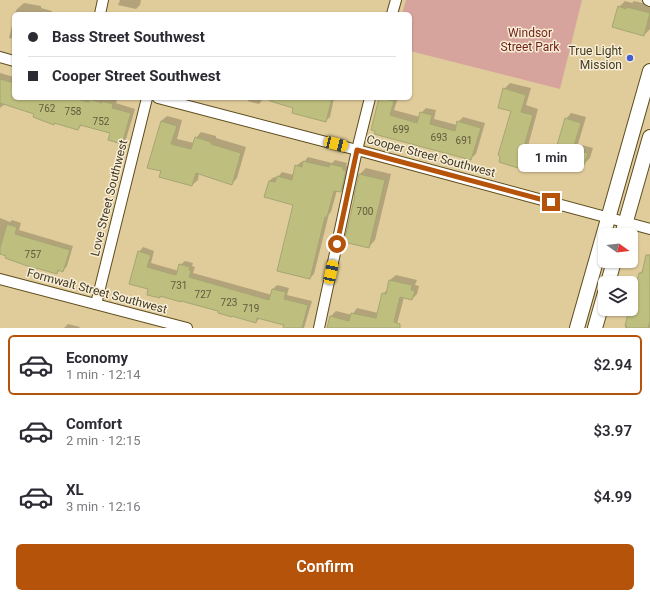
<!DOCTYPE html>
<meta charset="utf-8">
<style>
:root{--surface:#fff;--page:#f7f7f7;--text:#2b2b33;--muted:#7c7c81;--line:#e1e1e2;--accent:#b45309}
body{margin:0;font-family:Roboto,sans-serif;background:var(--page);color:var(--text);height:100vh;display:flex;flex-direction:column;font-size:15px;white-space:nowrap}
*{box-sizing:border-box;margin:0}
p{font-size:13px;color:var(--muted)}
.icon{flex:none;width:22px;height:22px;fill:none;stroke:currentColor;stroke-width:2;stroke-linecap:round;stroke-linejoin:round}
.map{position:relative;height:328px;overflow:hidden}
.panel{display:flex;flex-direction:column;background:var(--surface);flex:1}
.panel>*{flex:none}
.guide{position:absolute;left:12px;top:12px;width:400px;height:88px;border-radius:6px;box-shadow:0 1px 3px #0004;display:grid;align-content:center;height:88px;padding:0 16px;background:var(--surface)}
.needle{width:26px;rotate:104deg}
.fabs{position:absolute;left:598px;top:228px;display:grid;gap:8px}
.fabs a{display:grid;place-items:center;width:40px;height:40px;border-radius:6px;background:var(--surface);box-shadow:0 1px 3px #0004;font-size:20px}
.end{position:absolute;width:18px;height:18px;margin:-9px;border:5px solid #b45309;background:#fff;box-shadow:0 0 0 2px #fff}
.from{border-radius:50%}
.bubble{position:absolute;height:28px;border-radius:6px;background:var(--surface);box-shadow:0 1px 3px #0004;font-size:13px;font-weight:600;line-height:28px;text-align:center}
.car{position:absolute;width:12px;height:24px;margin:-12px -6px;border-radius:5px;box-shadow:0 0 3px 1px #0007;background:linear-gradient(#f5c518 24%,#345 0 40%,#f5c518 0 76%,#345 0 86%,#f5c518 0)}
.guide b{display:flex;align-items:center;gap:14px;height:38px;font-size:15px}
.guide b+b{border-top:1px solid var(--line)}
.guide i{width:10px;height:10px;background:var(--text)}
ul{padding:7px 0 0;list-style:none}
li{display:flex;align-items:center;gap:12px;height:60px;margin:0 8px 6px;padding:0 8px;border:2px solid transparent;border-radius:6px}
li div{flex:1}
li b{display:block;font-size:15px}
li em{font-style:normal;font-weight:600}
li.selected{border-color:var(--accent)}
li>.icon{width:36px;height:36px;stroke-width:1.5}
.primary-button{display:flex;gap:8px;margin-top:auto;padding:8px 16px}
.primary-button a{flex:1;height:46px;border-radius:6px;background:var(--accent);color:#fff;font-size:16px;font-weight:600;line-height:46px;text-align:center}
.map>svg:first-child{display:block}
.green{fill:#d6a49d}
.shadow{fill:#0003}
.building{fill:#bebe7f;stroke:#a5a673}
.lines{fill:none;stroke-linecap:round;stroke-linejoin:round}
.street-casing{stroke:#5e4c1d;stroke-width:12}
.secondary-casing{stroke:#5e4c1d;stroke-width:16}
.street{stroke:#fff;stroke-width:10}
.secondary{stroke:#fff;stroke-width:14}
.route{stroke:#b45309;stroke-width:5}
.poi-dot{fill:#415fd2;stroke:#f8eed5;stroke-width:1.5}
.labels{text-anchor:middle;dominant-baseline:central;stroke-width:3;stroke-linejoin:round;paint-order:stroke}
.number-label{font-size:10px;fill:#605a3c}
.park-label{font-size:12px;fill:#6f1f19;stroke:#f8eed5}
.poi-label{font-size:12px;fill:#413925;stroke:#f8eed5;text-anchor:end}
.street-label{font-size:12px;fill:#413925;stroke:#f8eed5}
</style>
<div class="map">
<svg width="650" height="328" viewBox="0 0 650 328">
<rect width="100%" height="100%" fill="#e0cc9a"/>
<path class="green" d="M406 0H582L560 89 410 51V14H402Z"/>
<g class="shadow">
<path d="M120 0H141L140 5 136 9 118 5Z"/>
<path d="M625 1 632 3 634 1 650 5V29L644 35 619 7Z"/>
<path d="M24 3 41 6V8L52 11V14H15L16 10Z"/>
<path d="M14 18V39L9 38Z"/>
<path d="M0 73 14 77V98H110L117 100 116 103 135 109 126 139 122 143 112 133 82 125 78 129 45 121 35 113 5 104 0 108Z"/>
<path d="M510 83 531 88 526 105 538 109 524 161 517 167 512 111 504 89Z"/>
<path d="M248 98H334L330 117 325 121 295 107 263 99 259 104 248 101Z"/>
<path d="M380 98H398L394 110 420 117 421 113 426 108 436 110 434 119 457 125 458 122 463 117 485 123 476 154 471 158 372 129Z"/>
<path d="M571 113 586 117 578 144 593 148 590 158 584 164 565 158 564 162 558 168 548 165 552 151 558 146 566 119Z"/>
<path d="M167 116 182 120 177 139 194 143 196 138 201 132 216 136V138L246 147 237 178 232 184 199 173 198 180 192 185 162 171 161 121Z"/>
<path d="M308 157 332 163 335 160 347 163 346 166H350L345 187 341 191 337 190 331 212 329 214 314 274 310 278 294 204 269 181 274 177 277 178 282 172 294 175 296 166 301 162H304Z"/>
<path d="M366 168 391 174 375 240 369 247 355 195 360 174Z"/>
<path d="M0 218 10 222 12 220 21 223 19 230 73 246 67 266 63 271 60 270 57 273 0 253Z"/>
<path d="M143 247 154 251 151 263 179 271 180 265 185 261 193 263 192 266 195 267 193 273 272 295 273 289 277 285 289 288 287 295 312 301 304 328H284L286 324 260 318 256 322 162 295 159 297 149 288 139 252Z"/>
<path d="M650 254V328H625L628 315H626L627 310 625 309H631V289L638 281 640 273 644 269 647 257Z"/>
<path d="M396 275 417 280 415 285 419 286 417 294 412 299 404 297 396 328H328L331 316 336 311 352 315 357 308 378 313 383 294 388 289 390 280Z"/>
<path d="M68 324 80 327 79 328H64Z"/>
</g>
<g class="building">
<path d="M618 6 626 9 627 7 650 13 644 36 612 27Z"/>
<path d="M0 79 14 83V98H74L89 102V99L102 103V101L113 104 112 108 131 113 122 144 108 140 110 133 80 125 78 130 54 123V125L33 117 34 114 0 103Z"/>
<path d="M503 88 526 95 521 112 533 115 518 168 499 162 500 157 498 155 511 111 498 108Z"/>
<path d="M270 98H332L326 122 292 113 293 108 270 101Z"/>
<path d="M379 98 394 101 390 115 417 123 420 112 432 115 430 124 455 131 457 121 481 128 471 160 374 134 375 131 371 130Z"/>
<path d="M565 118 581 123 573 149 588 153 584 165 561 158 559 169 547 166 551 151 555 152Z"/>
<path d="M161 121 177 126 171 144 191 149 195 137 211 142V144L241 153 232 185 196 173 192 186 159 177 161 171 147 168Z"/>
<path d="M303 161 329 167 330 164 343 167V170H346L341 192 334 191 327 217H325L310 279 277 271 293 205 264 197 269 181 275 182 277 176 292 180 295 165 302 167Z"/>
<path d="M359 174 385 180 369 248 344 242 355 196H354Z"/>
<path d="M7 224 17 227 15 234 70 250 63 272 58 270 57 274 36 268V269L5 258 6 256 0 254V248Z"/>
<path d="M138 251 151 255 147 267 176 275 179 264 190 267 189 270 191 271 189 277 269 300 272 289 286 292 284 299 308 305 302 328H283L284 325 257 318 256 323 232 316V317L218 313V311L181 301V302L160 296V298L147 295 148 289 129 284Z"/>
<path d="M646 255H650V321L648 328H626L627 326H625L629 309H631V291L633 284 636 285 639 273H642Z"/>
<path d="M389 280 412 285 411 290 415 291 412 300 400 297 394 322 400 324V328H327L330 316 349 321 351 313 376 318 382 293 386 294Z"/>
</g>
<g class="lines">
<defs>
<g id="street">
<path d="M648 0 650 1"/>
<path d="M100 14 103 0"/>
<path d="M392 14 396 0"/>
<path d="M0 57 14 61"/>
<path d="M158 98 357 150 650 229"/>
<path d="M0 279 187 328"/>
<path d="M96 304 147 98"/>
<path d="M319 328 357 150 370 98"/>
</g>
<g id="secondary">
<path d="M622 235 650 137"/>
<path d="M608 283 614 261"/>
<path d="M577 328 650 71"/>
<path d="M595 328 605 293"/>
</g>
</defs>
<use href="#street" class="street-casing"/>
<use href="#secondary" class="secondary-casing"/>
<use href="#street" class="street"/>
<use href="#secondary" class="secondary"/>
</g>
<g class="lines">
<path class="route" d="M337 244 357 150 551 202"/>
</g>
<circle class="poi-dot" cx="630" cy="58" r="4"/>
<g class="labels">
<g class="number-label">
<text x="47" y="108">762</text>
<text x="73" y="111">758</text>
<text x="101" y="121">752</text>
<text x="401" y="129">699</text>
<text x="439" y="137">693</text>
<text x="464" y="140">691</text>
<text x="365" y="211">700</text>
<text x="33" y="254">757</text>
<text x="179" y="285">731</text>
<text x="203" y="294">727</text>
<text x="229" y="302">723</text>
<text x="251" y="308">719</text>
</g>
<g class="park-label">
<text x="530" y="33">Windsor<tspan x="530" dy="14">Street Park</tspan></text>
</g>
<g class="poi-label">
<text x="622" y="51">True Light<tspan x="622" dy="14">Mission</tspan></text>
</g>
<g class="street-label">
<text transform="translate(431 156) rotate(15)">Cooper Street Southwest</text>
<text transform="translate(109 198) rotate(-76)">Love Street Southwest</text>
<text transform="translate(97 291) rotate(15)">Formwalt Street Southwest</text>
</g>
</g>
</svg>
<div class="fabs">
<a><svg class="needle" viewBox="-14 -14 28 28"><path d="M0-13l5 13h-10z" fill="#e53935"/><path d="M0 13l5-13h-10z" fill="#7c7c81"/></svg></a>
<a><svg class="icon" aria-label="layers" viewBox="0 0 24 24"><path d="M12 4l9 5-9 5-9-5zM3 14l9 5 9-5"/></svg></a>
</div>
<i class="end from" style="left:337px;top:244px"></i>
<i class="end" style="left:551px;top:202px"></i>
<div class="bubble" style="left:518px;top:144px;width:66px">1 min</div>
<i class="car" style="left:336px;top:144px;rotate:104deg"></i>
<i class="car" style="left:331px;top:272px;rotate:12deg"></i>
<div class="guide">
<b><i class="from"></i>Bass Street Southwest</b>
<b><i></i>Cooper Street Southwest</b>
</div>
</div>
<section class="panel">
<ul>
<li class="selected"><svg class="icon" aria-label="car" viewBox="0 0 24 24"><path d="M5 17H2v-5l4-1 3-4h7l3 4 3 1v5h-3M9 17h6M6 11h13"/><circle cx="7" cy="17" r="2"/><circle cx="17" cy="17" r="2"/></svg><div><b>Economy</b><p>1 min · 12:14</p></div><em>$2.94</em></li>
<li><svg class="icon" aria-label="car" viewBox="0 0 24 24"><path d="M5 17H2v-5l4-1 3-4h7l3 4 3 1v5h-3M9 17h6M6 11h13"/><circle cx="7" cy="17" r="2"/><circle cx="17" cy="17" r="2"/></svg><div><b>Comfort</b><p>2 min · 12:15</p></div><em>$3.97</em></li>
<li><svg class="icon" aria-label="car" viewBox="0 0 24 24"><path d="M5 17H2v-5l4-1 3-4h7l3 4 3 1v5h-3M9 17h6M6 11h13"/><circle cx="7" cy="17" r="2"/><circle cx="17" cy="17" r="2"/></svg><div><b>XL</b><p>3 min · 12:16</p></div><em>$4.99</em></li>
</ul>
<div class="primary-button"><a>Confirm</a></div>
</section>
